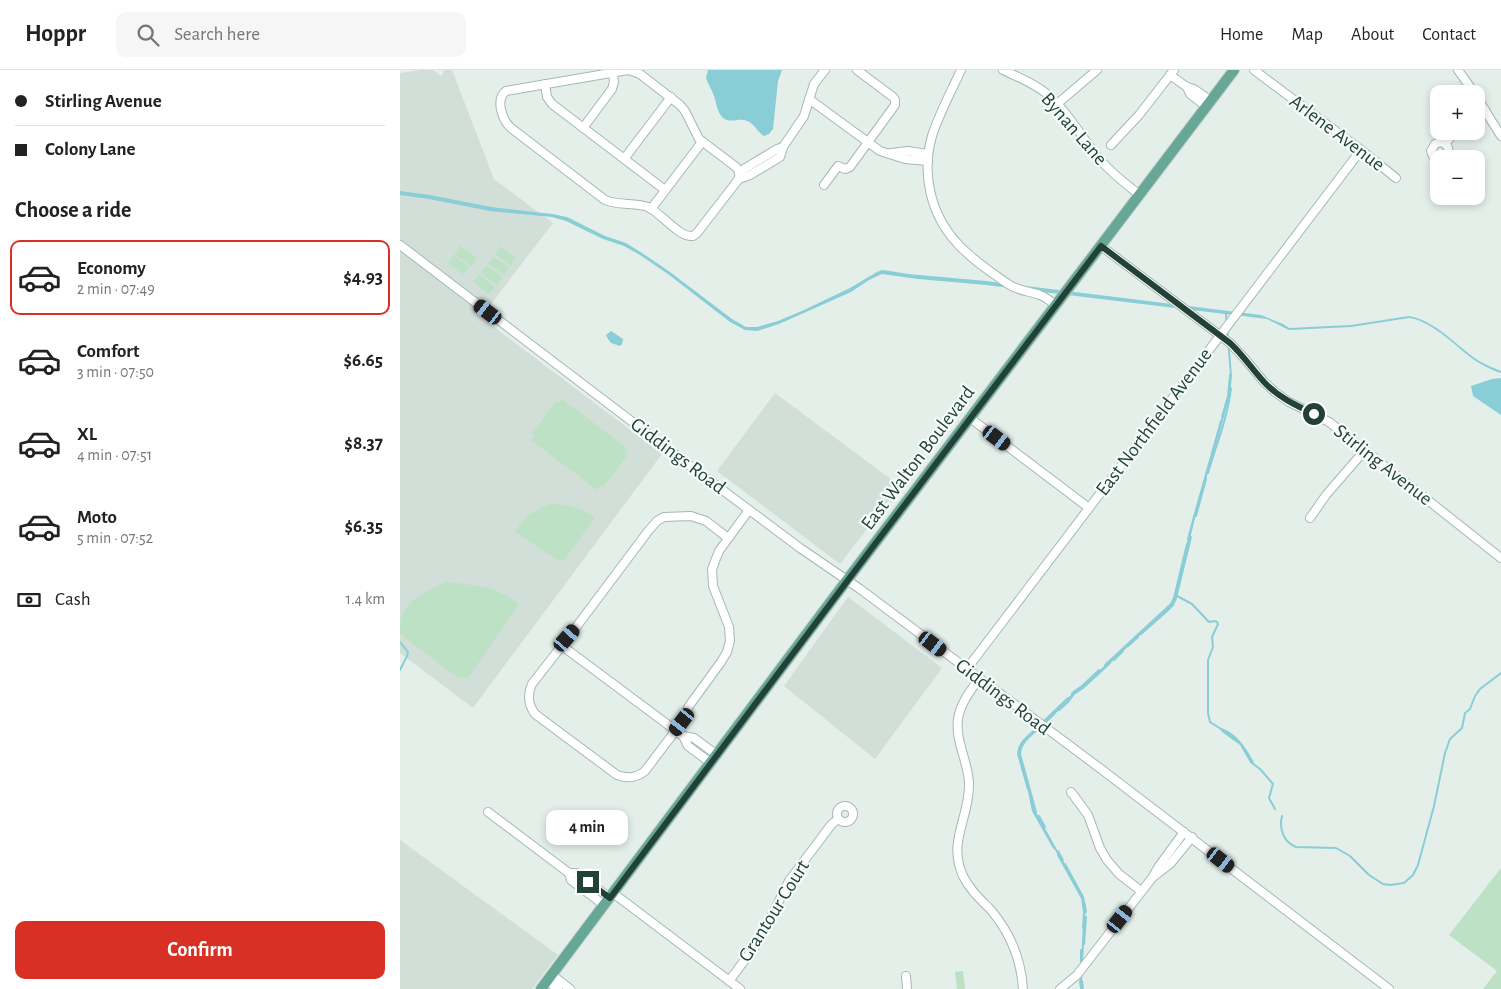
<!DOCTYPE html>
<meta charset="utf-8">
<style>
:root{--surface:#fff;--page:#f6f6f6;--text:#222;--muted:#767676;--line:#e0e0e0;--accent:#d93025}
body{margin:0;font-family:"Alegreya Sans",sans-serif;background:var(--page);color:var(--text);height:100vh;display:flex;flex-direction:column;font-size:19px;white-space:nowrap}
*{box-sizing:border-box;margin:0}
p{font-size:16px;color:var(--muted)}
.icon{flex:none;width:28px;height:28px;fill:none;stroke:currentColor;stroke-width:2;stroke-linecap:round;stroke-linejoin:round}
.map{position:relative;flex:1;overflow:hidden}
.panel{display:flex;flex-direction:column;background:var(--surface);width:400px}
.panel>*{flex:none}
.banner{display:grid;align-content:center;height:110px;padding:0 15px;background:var(--surface)}
.buttons{position:absolute;left:1030px;top:15px;display:grid;gap:10px}
.buttons a{display:grid;place-items:center;width:55px;height:55px;border-radius:10px;background:var(--surface);box-shadow:0 2px 8px #0003;font-size:25px}
.end{position:absolute;width:22px;height:22px;margin:-11px;border:6px solid #224239;background:#fff;box-shadow:0 0 0 2px #fff}
.from{border-radius:50%}
.bubble{position:absolute;height:35px;border-radius:10px;background:var(--surface);box-shadow:0 2px 8px #0003;font-size:16px;font-weight:700;line-height:35px;text-align:center}
.car{position:absolute;width:15px;height:30px;margin:-15px -8px;border-radius:6px;box-shadow:0 0 4px 1px #0007;background:linear-gradient(#222 24%,#8ab4d8 0 40%,#222 0 76%,#8ab4d8 0 86%,#222 0)}
.banner b{display:flex;align-items:center;gap:18px;height:48px;font-size:19px}
.banner b+b{border-top:1px solid var(--line)}
.banner i{width:12px;height:12px;background:var(--text)}
ul{padding:0;list-style:none}
li{display:flex;align-items:center;gap:15px;height:75px;margin:0 10px 8px;padding:0 5px;border:2px solid transparent;border-radius:10px}
li div{flex:1}
li b{display:block;font-size:19px}
li em{font-style:normal;font-weight:700}
li.active{border-color:var(--accent)}
li>.icon{width:45px;height:45px;stroke-width:1.5}
h2{padding:0 15px;font-size:22px;line-height:60px}
.pay{display:flex;align-items:center;gap:12px;height:55px;padding:0 15px;font-size:19px}
.pay p{margin-inline-start:auto}
.primary-button{display:flex;gap:10px;margin-top:auto;padding:10px 15px}
.primary-button a{flex:1;height:58px;border-radius:10px;background:var(--accent);color:#fff;font-size:20px;font-weight:700;line-height:58px;text-align:center}
header{display:flex;align-items:center;gap:30px;box-sizing:border-box;height:70px;padding:0 25px;background:var(--surface);border-bottom:1px solid var(--line)}
header strong{font-size:24px}
nav{display:flex;gap:28px;margin-inline-start:auto;font-size:18px}
.search{width:350px;height:45px;background:var(--page);display:flex;align-items:center;gap:12px;box-sizing:border-box;padding:0 18px;border-radius:10px;color:var(--muted);font-size:19px}
main{display:flex;flex:1;min-height:0}
.map>svg:first-child{display:block}
.built{fill:#d2dfd9}
.green{fill:#bce1c5}
.water{fill:#89cdd7}
.lines{fill:none;stroke-linecap:round;stroke-linejoin:round}
.stream{stroke:#89cdd7;stroke-width:2}
.minor-casing{stroke:#a6b8b1;stroke-width:10}
.major-casing{stroke:#c1cac8;stroke-width:12}
.minor{stroke:#fff;stroke-width:8}
.major{stroke:#66a795;stroke-width:10}
.route{stroke:#224239;stroke-width:6}
.labels{text-anchor:middle;dominant-baseline:central;stroke-width:4.5;stroke-linejoin:round;paint-order:stroke}
.street-label{font-size:20px;fill:#224239;stroke:#f5fbf8}
</style>
<header>
<strong>Hoppr</strong>
<div class="search"><svg class="icon" aria-label="search" viewBox="0 0 24 24"><circle cx="10" cy="10" r="6"/><path d="M15 15l6 6"/></svg>Search here</div>
<nav><a>Home</a><a>Map</a><a>About</a><a>Contact</a></nav>
</header>
<main>
<section class="panel">
<div class="banner">
<b><i class="from"></i>Stirling Avenue</b>
<b><i></i>Colony Lane</b>
</div>
<h2>Choose a ride</h2>
<ul>
<li class="active"><svg class="icon" aria-label="car" viewBox="0 0 24 24"><path d="M5 17H2v-5l4-1 3-4h7l3 4 3 1v5h-3M9 17h6M6 11h13"/><circle cx="7" cy="17" r="2"/><circle cx="17" cy="17" r="2"/></svg><div><b>Economy</b><p>2 min · 07:49</p></div><em>$4.93</em></li>
<li><svg class="icon" aria-label="car" viewBox="0 0 24 24"><path d="M5 17H2v-5l4-1 3-4h7l3 4 3 1v5h-3M9 17h6M6 11h13"/><circle cx="7" cy="17" r="2"/><circle cx="17" cy="17" r="2"/></svg><div><b>Comfort</b><p>3 min · 07:50</p></div><em>$6.65</em></li>
<li><svg class="icon" aria-label="car" viewBox="0 0 24 24"><path d="M5 17H2v-5l4-1 3-4h7l3 4 3 1v5h-3M9 17h6M6 11h13"/><circle cx="7" cy="17" r="2"/><circle cx="17" cy="17" r="2"/></svg><div><b>XL</b><p>4 min · 07:51</p></div><em>$8.37</em></li>
<li><svg class="icon" aria-label="car" viewBox="0 0 24 24"><path d="M5 17H2v-5l4-1 3-4h7l3 4 3 1v5h-3M9 17h6M6 11h13"/><circle cx="7" cy="17" r="2"/><circle cx="17" cy="17" r="2"/></svg><div><b>Moto</b><p>5 min · 07:52</p></div><em>$6.35</em></li>
</ul>
<div class="pay"><svg class="icon" aria-label="cash" viewBox="0 0 24 24"><path d="M3 7h18v10H3z"/><circle cx="12" cy="12" r="2"/></svg>Cash<p>1.4 km</p></div>
<div class="primary-button"><a>Confirm</a></div>
</section>
<div class="map">
<svg width="1101" height="919" viewBox="0 0 1101 919">
<rect width="100%" height="100%" fill="#e4efea"/>
<g class="built">
<path d="M21 0H33L41 6 45 0H52L94 109 153 153 81 247 262 384 73 638 0 583V3Z"/>
<path d="M375 323 500 416 440 494 317 401Z"/>
<path d="M448 527 542 598 475 689 384 616Z"/>
<path d="M0 770 158 885 132 919H0Z"/>
</g>
<g class="green">
<path d="M60 176 77 188 71 196 54 184Z"/>
<path d="M100 176 116 188 111 196 95 184Z"/>
<path d="M53 185 69 197 64 205 48 193Z"/>
<path d="M93 186 109 197 104 205 88 193Z"/>
<path d="M86 195 102 207 97 215 81 203Z"/>
<path d="M79 204 95 217 89 224 73 212Z"/>
<path d="M162 329 228 379 225 383 227 386 203 417 201 416 197 420 131 370 135 366 132 363 156 331 159 333Z"/>
<path d="M150 434C168 434 181 437 195 448L164 490 159 491 115 462C125 446 133 441 150 434Z"/>
<path d="M46 512C73 515 98 516 119 534L69 607 58 608 0 564C0 560 0 556 0 552 3 531 29 520 46 512Z"/>
<path d="M1101 798V919H1083L1097 901 1049 865Z"/>
<path d="M563 901 565 919H557L555 902Z"/>
</g>
<g class="water">
<path d="M308 0H382L378 11 373 59 369 64 364 66C357 62 354 53 347 51 340 48 333 52 327 50 317 46 317 34 314 26 312 20 308 14 306 8Z"/>
<path d="M0 121 30 125 91 137 152 144 167 147 205 166 226 173 242 183 270 202 332 249 346 257H357L378 251 404 240 450 218 477 202 482 200 490 201 508 204 586 211 861 245 883 254 889 258 951 255 1009 246C1035 250 1058 277 1079 291 1086 295 1094 298 1101 301V303C1094 301 1086 297 1079 293 1058 280 1034 251 1009 248L951 257 889 260 867 249 827 244 832 306 830 326 795 448 776 528 773 535 690 612 674 624 668 632 623 673 620 679V684L635 740 683 827 686 835 682 911 683 919H681L680 911 684 835 682 828 633 741 618 684V678L622 672 666 631 673 622 688 611 771 534 774 528 793 447 828 326 830 305 825 244 586 215 518 209 482 204 469 210 451 222 379 254 357 261 345 260 330 252 268 204 240 185 224 176 203 169 166 151 152 147 90 141 29 129 0 125Z"/>
<path d="M211 261 223 269 222 274 220 276 211 273 208 269 206 265Z"/>
<path d="M1101 308V345L1073 326 1071 316 1092 309Z"/>
<path d="M821 658C837 663 846 678 854 692L851 694 840 675 822 662 820 659Z"/>
</g>
<g class="lines">
<g class="stream">
<path d="M822 347 828 326 830 305"/>
<path d="M808 403C816 375 828 347 831 318"/>
<path d="M796 446 806 409"/>
<path d="M788 469 821 351"/>
<path d="M777 526 792 534 809 552 815 551 817 552 818 554 812 567 813 577 808 590V643L810 652 821 659"/>
<path d="M741 564 766 542 773 535 776 528 791 467"/>
<path d="M0 572 8 582 7 586 0 600"/>
<path d="M728 576 738 567"/>
<path d="M714 590 723 581"/>
<path d="M705 595 771 534 774 528 787 474"/>
<path d="M672 623 682 616 699 600"/>
<path d="M659 640 668 632 674 624 683 618 710 593"/>
<path d="M644 651 668 628"/>
<path d="M646 652 655 643"/>
<path d="M852 693 860 699 873 714 869 728 875 739"/>
<path d="M628 719 618 684C619 672 628 666 637 658"/>
<path d="M630 726 633 741 654 778"/>
<path d="M636 742 620 684C621 672 630 666 638 659"/>
<path d="M639 746 645 757"/>
<path d="M882 746C879 758 883 772 896 777L936 778 950 786 969 805 983 814 990 815 1004 813 1013 805 1018 795 1034 736 1045 683 1050 669 1062 658 1065 643 1070 639 1075 626 1080 619 1101 603"/>
<path d="M658 781 663 790"/>
<path d="M658 785 682 828 684 842 683 858"/>
<path d="M665 794 683 827 686 842"/>
<path d="M684 874 686 847"/>
<path d="M681 893V880"/>
<path d="M680 911 681 919"/>
<path d="M682 911 683 919"/>
</g>
<defs>
<g id="minor">
<path d="M228 0 240 4 280 35 285 41 299 69 336 97C340 101 340 106 338 110L297 163 293 166C279 168 260 142 248 137 235 132 219 136 205 130L111 58C102 50 95 29 106 21Z"/>
<path d="M561 0C551 22 539 44 532 66 521 104 531 145 557 173 571 189 591 202 608 214 618 221 629 221 640 225 646 227 651 232 656 235"/>
<path d="M603 0C618 7 634 13 647 24 667 41 681 66 697 86 709 101 724 113 740 125"/>
<path d="M854 0 961 80 996 108"/>
<path d="M1058 0 1075 24"/>
<path d="M770 5 787 17 794 19 811 31"/>
<path d="M145 14 147 27 152 34 265 120"/>
<path d="M787 17 790 24 807 37"/>
<path d="M1076 26 1101 66"/>
<path d="M409 29 480 81 505 89 528 91"/>
<path d="M657 34 697 0"/>
<path d="M1076 45 1085 40"/>
<path d="M183 58 212 19 214 12 213 3"/>
<path d="M1045 74 1056 61"/>
<path d="M711 75 739 45 774 0"/>
<path d="M491 83 508 81 528 84"/>
<path d="M224 89 271 27"/>
<path d="M1039 89 1033 86 1031 81 1035 74C1043 70 1050 75 1048 84L1042 89"/>
<path d="M339 102 377 79 383 77"/>
<path d="M339 109 350 105 380 87 383 77 404 46 414 14 425 0"/>
<path d="M424 115 438 96 445 99 450 97 495 35V30L493 27 457 0"/>
<path d="M251 139 302 72"/>
<path d="M0 175 289 395 400 478 460 519 701 699 989 919"/>
<path d="M701 176 830 273 845 289 864 312 875 322 889 332 929 352 1101 488"/>
<path d="M570 348 689 438"/>
<path d="M910 448 926 425 965 380"/>
<path d="M328 468 306 451 291 446 264 447 257 451 249 460 174 560 132 614C127 625 128 634 135 644L217 705C228 709 236 708 245 701L282 652 289 636 321 592 327 582 330 571 329 557 313 516 312 499 319 481 349 440"/>
<path d="M161 575 283 666 288 676 311 693"/>
<path d="M566 600 961 80"/>
<path d="M579 609C570 621 560 634 558 649 555 671 568 691 569 713 570 748 547 771 563 806 570 820 580 829 590 839 609 861 621 889 623 919"/>
<path d="M283 666 294 668 317 685"/>
<path d="M671 722 688 745 700 778 707 790 719 804 741 821"/>
<circle cx="445" cy="744" r="8"/>
<path d="M88 742 169 803 171 810 204 835"/>
<path d="M169 803H176L210 828"/>
<path d="M753 807 771 793 792 767"/>
<path d="M213 823 340 919"/>
<path d="M152 905 170 919"/>
<path d="M506 906 507 919"/>
<path d="M147 911 158 919"/>
<path d="M329 911 359 871 389 811 431 755 438 749"/>
<path d="M660 919 677 905 752 808 759 796 784 762"/>
</g>
<path id="major" d="M141 919 447 510 834 0"/>
</defs>
<use href="#minor" class="minor-casing"/>
<use href="#major" class="major-casing"/>
<use href="#minor" class="minor"/>
<use href="#major" class="major"/>
</g>
<g class="lines">
<path class="route" d="M188 812 210 828 472 478 701 176 830 273C843 285 852 299 864 312 878 327 895 335 914 344"/>
</g>
<g class="labels">
<g class="street-label">
<text transform="translate(674 59) rotate(49)">Bynan Lane</text>
<text transform="translate(937 63) rotate(37)">Arlene Avenue</text>
<text transform="translate(754 352) rotate(-53)">East Northfield Avenue</text>
<text transform="translate(278 386) rotate(37)">Giddings Road</text>
<text transform="translate(518 388) rotate(-53)">East Walton Boulevard</text>
<text transform="translate(983 395) rotate(38)">Stirling Avenue</text>
<text transform="translate(603 627) rotate(37)">Giddings Road</text>
<text transform="translate(374 841) rotate(-58)">Grantour Court</text>
</g>
</g>
</svg>
<div class="buttons">
<a>+</a>
<a>−</a>
</div>
<i class="end from" style="left:914px;top:344px"></i>
<i class="end" style="left:188px;top:812px"></i>
<div class="bubble" style="left:146px;top:740px;width:82px">4 min</div>
<i class="car" style="left:88px;top:242px;rotate:307deg"></i>
<i class="car" style="left:597px;top:368px;rotate:127deg"></i>
<i class="car" style="left:167px;top:568px;rotate:41deg"></i>
<i class="car" style="left:533px;top:574px;rotate:127deg"></i>
<i class="car" style="left:282px;top:652px;rotate:217deg"></i>
<i class="car" style="left:821px;top:790px;rotate:128deg"></i>
<i class="car" style="left:720px;top:849px;rotate:38deg"></i>
</div>
</main>
